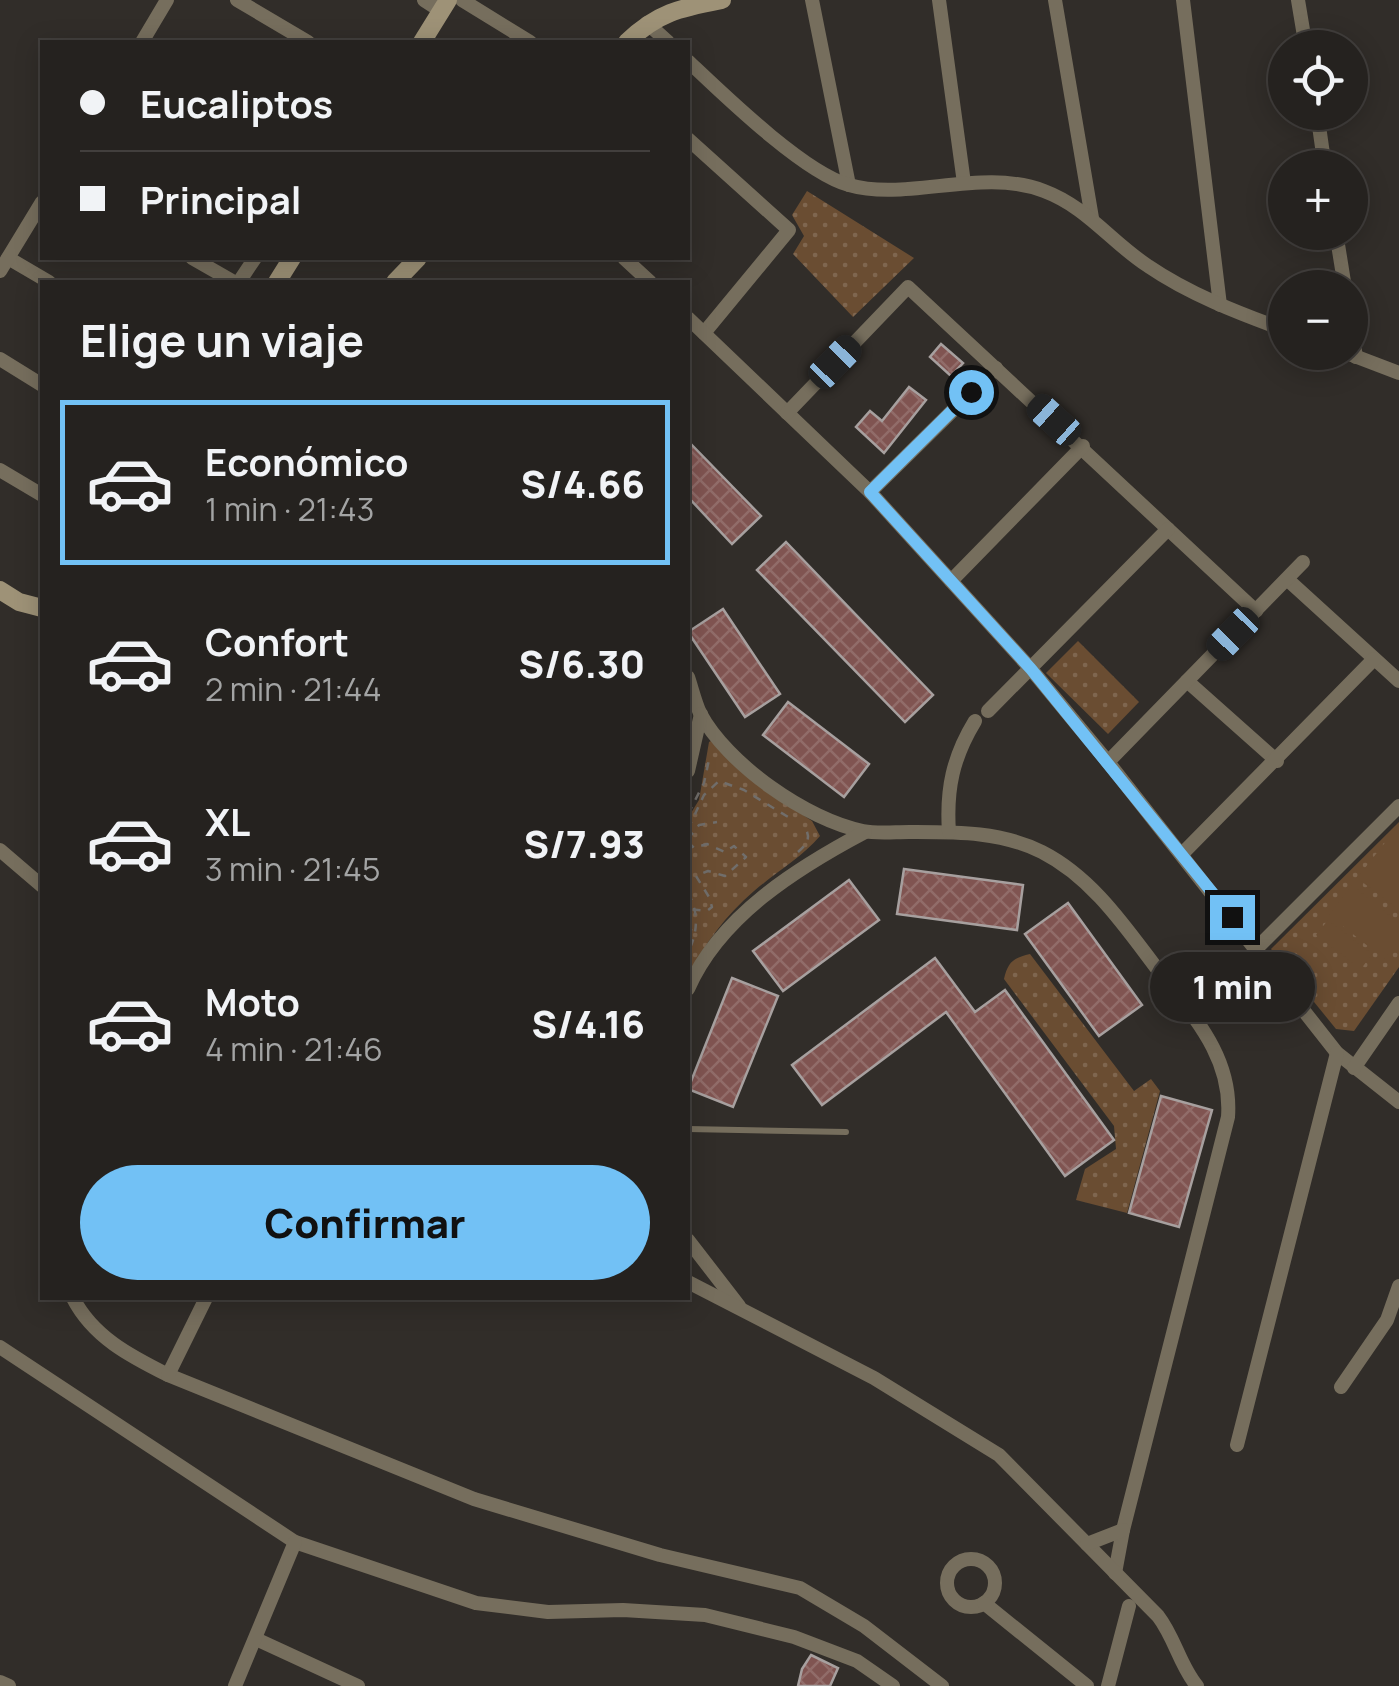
<!DOCTYPE html>
<html lang="es">
<meta charset="utf-8">
<style>
:root{--surface:#25221f;--page:#2d2a28;--text:#f1f3f6;--muted:#a3a4a4;--line:#423f3d;--accent:#72c1f5}
body{margin:0;font-family:Manrope,sans-serif;background:var(--page);color:var(--text);height:100vh;display:flex;flex-direction:column;font-size:38px;white-space:nowrap}
*{box-sizing:border-box;margin:0}
p{font-size:32px;color:var(--muted)}
.icon{flex:none;width:55px;height:55px;fill:none;stroke:currentColor;stroke-width:2;stroke-linecap:round;stroke-linejoin:round}
.map{position:relative;flex:1;overflow:hidden}
.details{position:absolute;left:40px;top:280px;width:650px;height:1020px;display:flex;flex-direction:column;background:var(--surface);border-radius:0px;box-shadow:0 5px 25px #0003,0 0 0 2px var(--line)}
.details>*{flex:none}
.hud{position:absolute;left:40px;top:40px;width:650px;height:220px;border-radius:0px;box-shadow:0 5px 25px #0003,0 0 0 2px var(--line);display:grid;align-content:center;height:220px;padding:0 40px;background:var(--surface)}
.buttons{position:absolute;left:1268px;top:30px;display:grid;gap:20px}
.buttons a{display:grid;place-items:center;width:100px;height:100px;border-radius:50%;background:var(--surface);box-shadow:0 5px 25px #0003,0 0 0 2px var(--line);font-size:50px}
.end{position:absolute;width:45px;height:45px;margin:-22px;border:12px solid #72c1f5;background:#111;box-shadow:0 0 0 5px #111}
.from{border-radius:50%}
.bubble{position:absolute;height:70px;border-radius:35px;background:var(--surface);box-shadow:0 5px 25px #0003,0 0 0 2px var(--line);font-size:32px;font-weight:800;line-height:70px;text-align:center}
.car{position:absolute;width:30px;height:60px;margin:-30px -15px;border-radius:12px;box-shadow:0 0 8px 2px #0007;background:linear-gradient(#222 24%,#8ab4d8 0 40%,#222 0 76%,#8ab4d8 0 86%,#222 0)}
.hud b{display:flex;align-items:center;gap:35px;height:95px;font-size:38px}
.hud b+b{border-top:2px solid var(--line)}
.hud i{width:25px;height:25px;background:var(--text)}
ul{padding:0;list-style:none}
li{display:flex;align-items:center;gap:30px;height:165px;margin:0 20px 15px;padding:0 20px;border:5px solid transparent;border-radius:0px}
li div{flex:1}
li b{display:block;font-size:38px}
li em{font-style:normal;font-weight:800}
li.active{border-color:var(--accent)}
li>.icon{width:90px;height:90px;stroke-width:1.5}
h2{padding:0 40px;font-size:45px;line-height:120px}
.cta{display:flex;gap:20px;margin-top:auto;padding:20px 40px}
.cta a{flex:1;height:115px;border-radius:60px;background:var(--accent);color:#111;font-size:40px;font-weight:800;line-height:115px;text-align:center}
.map>svg:first-child{display:block}
.grass{fill:url(#grass-dots)}
.pitch{fill:#6a4d32}
.building{fill:url(#building-cross-hatch);stroke:#a7a09f;stroke-width:2.5}
.lines{fill:none;stroke-linecap:round;stroke-linejoin:round}
.path{stroke:#716e6b;stroke-width:2.5;stroke-dasharray:8 8;stroke-linecap:butt}
.lane{stroke:#766e5d;stroke-width:6}
.street{stroke:#766e5d;stroke-width:14}
.secondary{stroke:#9e9277;stroke-width:18}
.route{stroke:#72c1f5;stroke-width:12}
</style>
<div class="map">
<svg width="1399" height="1686" viewBox="0 0 1399 1686">
<defs>
<pattern id="grass-dots" width="8" height="8" patternUnits="userSpaceOnUse" patternTransform="scale(2.5)"><rect width="8" height="8" fill="#6a4d32"/><path d="M2 2h.1M6 6h.1" fill="none" stroke="#7f664f" stroke-width="1.8" stroke-linecap="round"/></pattern>
<pattern id="building-cross-hatch" width="8" height="8" patternUnits="userSpaceOnUse" patternTransform="scale(2.5)"><rect width="8" height="8" fill="#805451"/><path d="M0 0l8 8M0 8l8-8" fill="none" stroke="#916c69"/></pattern>
</defs>
<rect width="100%" height="100%" fill="#312d29"/>
<g class="grass">
<path d="M807 191 914 258 853 317 793 254 804 236 792 215Z"/>
<path d="M1078 641 1139 702 1108 734 1046 673Z"/>
<path d="M717 738 767 791 812 821 820 836C801 858 776 872 754 891 726 915 704 944 688 977V818L699 800 709 742Z"/>
<path d="M1399 822V967L1354 1031 1336 1029 1271 949Z"/>
<path d="M1030 954 1134 1091 1151 1079 1160 1091 1127 1213 1076 1200 1085 1169 1116 1149 1114 1126 1004 979C1008 962 1013 958 1030 954Z"/>
</g>
<g class="pitch">
<path d="M1395 830 1399 834V910L1357 878Z"/>
<path d="M1352 885 1399 923V940L1384 959 1329 915Z"/>
<path d="M1328 920 1372 954 1361 969 1316 935Z"/>
</g>
<g class="building">
<path d="M941 344 963 363 951 376 930 357Z"/>
<path d="M909 387 926 400 884 453 856 427 870 411 882 421Z"/>
<path d="M688 441 761 516 732 544 688 497Z"/>
<path d="M786 542 933 695 905 722 757 570Z"/>
<path d="M723 609 780 694 745 717 688 632Z"/>
<path d="M788 702 869 764 844 797 763 735Z"/>
<path d="M904 869 1023 885 1017 930 897 914Z"/>
<path d="M849 880 879 920 783 991 753 951Z"/>
<path d="M1068 903 1142 1005 1099 1036 1025 934Z"/>
<path d="M935 958 975 1012 1005 990 1114 1140 1065 1176 946 1012 822 1105 792 1065Z"/>
<path d="M732 978 778 996 733 1107 688 1089Z"/>
<path d="M1161 1096 1212 1110 1179 1227 1129 1213Z"/>
<path d="M811 1655 838 1668 830 1686H798L802 1669Z"/>
</g>
<g class="lines">
<g class="path">
<path d="M688 814 704 783 710 755"/>
<path d="M688 829 704 795 719 781 744 790 793 820"/>
<path d="M688 839 699 825 717 822"/>
<path d="M688 842 694 848 707 844 725 852 734 846 746 857 725 876 708 871 696 876 709 897 712 907 707 911 688 909"/>
<path d="M798 852C807 844 812 838 804 826"/>
<path d="M688 893C699 912 698 933 688 952"/>
<path d="M688 936 694 924"/>
</g>
<path class="lane" d="M688 1129 846 1132"/>
<g class="street">
<path d="M237 0 308 42"/>
<path d="M424 0 441 11"/>
<path d="M462 0 530 42"/>
<path d="M812 0 849 185"/>
<path d="M939 0 964 183"/>
<path d="M1055 0 1092 218"/>
<path d="M1183 0 1220 305"/>
<path d="M1298 0 1306 48"/>
<path d="M647 23 668 42"/>
<path d="M142 42 167 0"/>
<path d="M688 61C723 94 804 173 849 185 907 202 982 167 1044 191 1087 207 1111 242 1148 266 1189 294 1238 313 1285 330"/>
<path d="M1317 112 1325 168"/>
<path d="M688 139 789 230 704 333"/>
<path d="M1336 232 1345 288"/>
<path d="M8 258 49 282"/>
<path d="M192 258 234 282"/>
<path d="M624 258 650 282"/>
<path d="M0 271 42 202"/>
<path d="M239 282 255 258"/>
<path d="M688 318 870 492 951 581 1031 669 1108 762 1337 1053 1399 1102"/>
<path d="M1350 319 1356 357"/>
<path d="M1344 352 1399 373"/>
<path d="M0 359 42 385"/>
<path d="M787 413 908 287 1256 611"/>
<path d="M0 470 42 495"/>
<path d="M870 492 996 368"/>
<path d="M1288 580 1399 681"/>
<path d="M951 581 1083 446"/>
<path d="M688 677C692 689 695 702 700 713 727 764 807 820 863 831 877 834 894 832 909 832 955 832 1000 831 1042 852 1097 880 1131 936 1168 983 1200 1024 1232 1062 1228 1117L1123 1530 1115 1573"/>
<path d="M1187 681 1277 761"/>
<path d="M988 711 1168 529"/>
<path d="M1108 762 1303 562"/>
<path d="M688 771 701 714"/>
<path d="M949 832C946 789 953 757 975 721"/>
<path d="M0 850 42 886"/>
<path d="M1182 854 1374 659"/>
<path d="M1257 948 1399 806"/>
<path d="M688 989C720 916 797 868 865 832"/>
<path d="M1354 1068 1399 1003"/>
<path d="M688 1240 739 1306"/>
<path d="M688 1282 874 1378 999 1455 1158 1616C1175 1638 1180 1666 1197 1686"/>
<path d="M73 1298C93 1337 130 1356 168 1375L474 1499 660 1555 800 1588 864 1626 942 1686"/>
<path d="M0 1347 295 1542 476 1603 548 1612 623 1610 705 1615 794 1637 857 1661 893 1686"/>
<path d="M168 1375 206 1298"/>
<path d="M1341 1387 1387 1320 1399 1286"/>
<path d="M1237 1445 1337 1053"/>
<path d="M1087 1544 1123 1530"/>
<circle cx="971" cy="1583" r="24"/>
<path d="M984 1603 1087 1686"/>
<path d="M256 1639 358 1686"/>
<path d="M0 1682 9 1686"/>
<path d="M235 1686 295 1542"/>
<path d="M1108 1686 1129 1606"/>
</g>
<g class="secondary">
<path d="M422 42 448 0"/>
<path d="M627 42C658 12 681 8 722 0"/>
<path d="M277 282 292 258"/>
<path d="M395 282 418 258"/>
<path d="M0 590 19 602 42 608"/>
</g>
</g>
<g class="lines">
<path class="route" d="M971 392 870 492 1031 669 1232 917"/>
</g>
</svg>
<div class="buttons">
<a><svg class="icon" aria-label="locate" viewBox="0 0 24 24"><circle cx="12" cy="12" r="6"/><path d="M12 2v4M12 18v4M2 12h4M18 12h4"/></svg></a>
<a>+</a>
<a>−</a>
</div>
<i class="end from" style="left:971px;top:392px"></i>
<i class="end" style="left:1232px;top:917px"></i>
<div class="bubble" style="left:1150px;top:952px;width:165px">1 min</div>
<i class="car" style="left:835px;top:362px;rotate:44deg"></i>
<i class="car" style="left:1054px;top:420px;rotate:312deg"></i>
<i class="car" style="left:1233px;top:634px;rotate:224deg"></i>
<div class="hud">
<b><i class="from"></i>Eucaliptos</b>
<b><i></i>Principal</b>
</div>
<section class="details">
<h2>Elige un viaje</h2>
<ul>
<li class="active"><svg class="icon" aria-label="car" viewBox="0 0 24 24"><path d="M5 17H2v-5l4-1 3-4h7l3 4 3 1v5h-3M9 17h6M6 11h13"/><circle cx="7" cy="17" r="2"/><circle cx="17" cy="17" r="2"/></svg><div><b>Económico</b><p>1 min · 21:43</p></div><em>S/4.66</em></li>
<li><svg class="icon" aria-label="car" viewBox="0 0 24 24"><path d="M5 17H2v-5l4-1 3-4h7l3 4 3 1v5h-3M9 17h6M6 11h13"/><circle cx="7" cy="17" r="2"/><circle cx="17" cy="17" r="2"/></svg><div><b>Confort</b><p>2 min · 21:44</p></div><em>S/6.30</em></li>
<li><svg class="icon" aria-label="car" viewBox="0 0 24 24"><path d="M5 17H2v-5l4-1 3-4h7l3 4 3 1v5h-3M9 17h6M6 11h13"/><circle cx="7" cy="17" r="2"/><circle cx="17" cy="17" r="2"/></svg><div><b>XL</b><p>3 min · 21:45</p></div><em>S/7.93</em></li>
<li><svg class="icon" aria-label="car" viewBox="0 0 24 24"><path d="M5 17H2v-5l4-1 3-4h7l3 4 3 1v5h-3M9 17h6M6 11h13"/><circle cx="7" cy="17" r="2"/><circle cx="17" cy="17" r="2"/></svg><div><b>Moto</b><p>4 min · 21:46</p></div><em>S/4.16</em></li>
</ul>
<div class="cta"><a>Confirmar</a></div>
</section>
</div>
